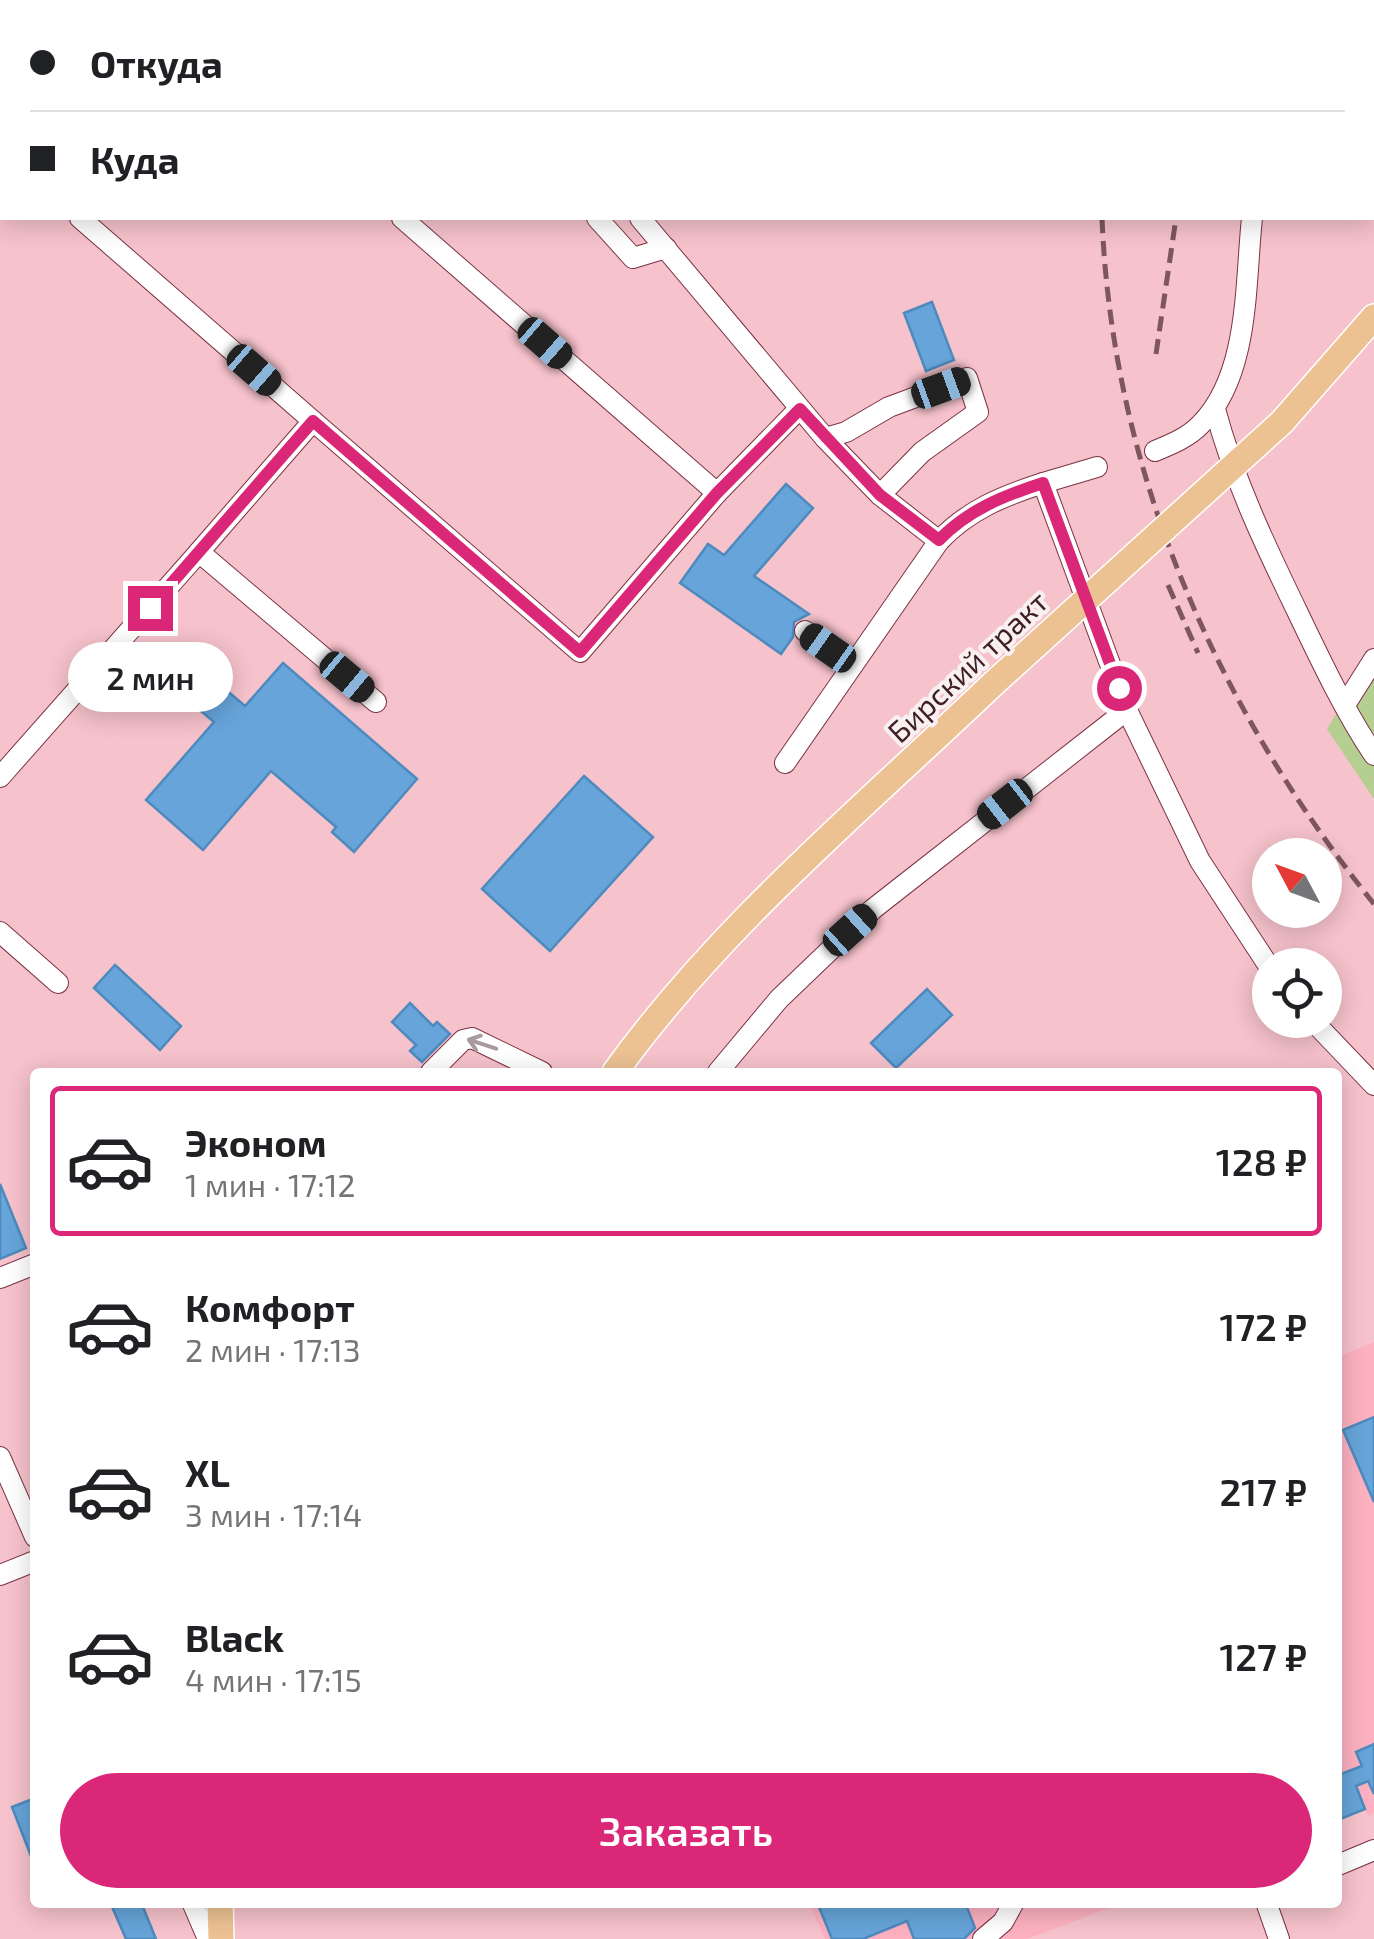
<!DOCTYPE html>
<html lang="ru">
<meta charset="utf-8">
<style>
:root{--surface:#fff;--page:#f6f6f6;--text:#202124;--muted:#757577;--line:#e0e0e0;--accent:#db2777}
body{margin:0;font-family:"Exo 2",sans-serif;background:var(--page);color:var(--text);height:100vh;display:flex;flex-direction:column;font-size:38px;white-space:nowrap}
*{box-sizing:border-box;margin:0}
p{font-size:32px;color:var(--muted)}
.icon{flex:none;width:55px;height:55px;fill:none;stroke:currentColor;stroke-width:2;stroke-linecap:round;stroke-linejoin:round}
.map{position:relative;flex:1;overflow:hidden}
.drawer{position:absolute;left:30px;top:1068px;width:1312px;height:840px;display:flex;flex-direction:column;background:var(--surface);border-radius:10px;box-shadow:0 5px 25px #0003}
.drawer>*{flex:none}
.banner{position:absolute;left:0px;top:0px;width:1375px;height:220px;box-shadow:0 5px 25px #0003;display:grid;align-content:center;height:220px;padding:0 30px;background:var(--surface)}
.needle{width:65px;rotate:311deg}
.tools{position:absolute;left:1252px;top:838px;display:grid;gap:20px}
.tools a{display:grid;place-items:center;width:90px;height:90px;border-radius:50%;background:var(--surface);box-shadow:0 5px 25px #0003;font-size:50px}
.end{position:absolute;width:45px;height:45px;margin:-22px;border:12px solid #db2777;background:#fff;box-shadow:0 0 0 5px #fff}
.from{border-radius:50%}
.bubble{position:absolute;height:70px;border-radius:35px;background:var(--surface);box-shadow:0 5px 25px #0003;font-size:32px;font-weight:600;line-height:70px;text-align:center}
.car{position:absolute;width:30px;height:60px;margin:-30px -15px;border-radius:12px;box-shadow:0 0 8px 2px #0007;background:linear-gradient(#222 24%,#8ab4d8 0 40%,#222 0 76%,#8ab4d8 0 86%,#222 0)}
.banner b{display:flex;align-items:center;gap:35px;height:95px;font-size:38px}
.banner b+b{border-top:2px solid var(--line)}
.banner i{width:25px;height:25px;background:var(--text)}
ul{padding:18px 0 0;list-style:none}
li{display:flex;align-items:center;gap:30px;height:150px;margin:0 20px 15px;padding:0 10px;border:5px solid transparent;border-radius:10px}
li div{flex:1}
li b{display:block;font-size:38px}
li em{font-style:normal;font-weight:600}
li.on{border-color:var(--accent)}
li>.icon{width:90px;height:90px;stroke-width:1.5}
.action{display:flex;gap:20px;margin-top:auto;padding:20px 30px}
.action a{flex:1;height:115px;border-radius:60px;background:var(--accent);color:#fff;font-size:40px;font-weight:600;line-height:115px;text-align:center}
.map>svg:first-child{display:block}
.built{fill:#fdb1c0}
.green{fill:#b5cf91}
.forest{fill:#93af67}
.building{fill:#66a4d9;stroke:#4d8abe;stroke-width:2.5}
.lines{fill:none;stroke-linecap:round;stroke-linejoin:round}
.minor-casing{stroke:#7b3345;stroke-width:22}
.major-casing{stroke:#fff;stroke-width:28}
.minor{stroke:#fff;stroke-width:20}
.major{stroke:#ecc293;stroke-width:25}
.rail{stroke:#7d565e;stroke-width:5;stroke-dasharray:15 8;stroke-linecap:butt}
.major-bridge-casing{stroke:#fff;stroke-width:28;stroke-linecap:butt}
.major-bridge{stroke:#ecc293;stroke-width:25}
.oneway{stroke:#a99a9d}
.route{stroke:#db2777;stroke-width:12}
.labels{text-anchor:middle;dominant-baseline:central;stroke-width:8;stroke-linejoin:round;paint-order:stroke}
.street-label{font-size:30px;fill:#3f1f26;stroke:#f9f0f1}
</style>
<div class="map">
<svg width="1374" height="1939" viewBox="0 0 1374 1939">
<rect width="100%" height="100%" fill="#f6c2cb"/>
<g class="built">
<path d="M1374 1342V1813L1368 1816 1365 1810 1338 1820V1357Z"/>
<path d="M809 1903H1122L1027 1939H825Z"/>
</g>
<path class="green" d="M1374 652V799L1327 729Z"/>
<path class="forest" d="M489 0H1016V2H492Z"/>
<g class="building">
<path d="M932 302 954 360 926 371 904 313Z"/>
<path d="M786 484 813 508 754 576 809 614 794 622 793 637 781 654 680 583 708 544 724 555Z"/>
<path d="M283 663 417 779 354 852 332 832 336 827 271 771 203 850 146 800 214 722 176 690 197 665 245 706Z"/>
<path d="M584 776 653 837 550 951 482 889Z"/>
<path d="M115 965 181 1026 160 1050 94 988Z"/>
<path d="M927 989 952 1015 896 1068 871 1043Z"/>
<path d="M410 1003 433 1026 437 1022 450 1034 422 1062 410 1051 416 1045 392 1022Z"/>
<path d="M0 1184 26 1248 0 1259Z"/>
<path d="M1374 1417V1502L1343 1430Z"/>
<path d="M1374 1744V1794L1368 1781 1356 1786 1365 1809 1338 1820V1775L1362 1766 1356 1752Z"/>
<path d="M35 1798V1864H34L12 1807Z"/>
<path d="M110 1902H141L156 1939H126Z"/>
<path d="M817 1902H965L975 1928 964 1939H914L907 1921 863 1939H832Z"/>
</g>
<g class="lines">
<defs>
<g id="minor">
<path d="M86 0 89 2"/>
<path d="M400 0 402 2"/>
<path d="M1275 2V0"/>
<path d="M0 147 2 149"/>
<path d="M80 218 313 421"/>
<path d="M402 218 717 493 799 409"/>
<path d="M597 218 633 258 666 248"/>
<path d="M640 218 825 438"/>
<path d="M1215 409C1234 480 1265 545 1297 611 1320 659 1344 710 1374 755"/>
<path d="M1155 451C1172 444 1189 437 1201 424 1250 374 1245 282 1252 218"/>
<path d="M1043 483 1097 467"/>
<path d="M880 495 922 452 978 412 967 378 889 407 846 432 825 438 880 495 939 541"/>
<path d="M805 631 852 664"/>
<path d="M376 702 199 552 313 421 580 652 717 493"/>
<path d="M1345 705 1374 659"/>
<path d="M1127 710 1200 861 1270 968"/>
<path d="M0 777 199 552"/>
<path d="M0 932 58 983"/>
<path d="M1312 1020 1374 1085"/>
<path d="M431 1072 463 1040 472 1038 542 1072"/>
<path d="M718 1072 779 999 873 909 1127 710 1043 483C1003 496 968 510 939 541L785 763"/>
<path d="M0 1278 35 1264"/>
<path d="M0 1457 35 1537"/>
<path d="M0 1575 35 1561"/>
<path d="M1338 1865 1374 1850"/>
<path d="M192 1902 208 1939"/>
<path d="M1266 1902 1279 1939"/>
<path d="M983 1939 1003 1922 1014 1902"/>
</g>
<g id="major">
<path d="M1282 422 1374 317"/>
<path d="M615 1072C721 925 863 808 994 683"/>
<path d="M220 1902 221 1939"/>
</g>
</defs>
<use href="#minor" class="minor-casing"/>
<use href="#major" class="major-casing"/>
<use href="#minor" class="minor"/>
<use href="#major" class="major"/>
<g class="rail">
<path d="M1096 2 1097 0"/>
<path d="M1200 2V0"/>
<path d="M1102 218C1112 471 1217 708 1374 904"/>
<path d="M1156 354 1176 218"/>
<path d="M1168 585 1198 653"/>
</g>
<defs>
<path id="major-bridge" d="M994 683 1282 422"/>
</defs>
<use href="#major-bridge" class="major-bridge-casing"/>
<use href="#major-bridge" class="major-bridge"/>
</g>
<defs><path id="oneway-shaft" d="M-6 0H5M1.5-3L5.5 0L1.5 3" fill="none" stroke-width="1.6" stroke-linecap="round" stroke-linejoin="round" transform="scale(2.5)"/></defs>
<use class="oneway" href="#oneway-shaft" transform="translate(482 1044) rotate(-162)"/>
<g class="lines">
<path class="route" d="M150 608 313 421 580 652 717 493 800 409 880 495 939 540C968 510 1003 496 1043 483L1119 688"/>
</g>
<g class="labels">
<g class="street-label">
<text transform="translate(967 666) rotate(-43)">Бирский тракт</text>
</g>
</g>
</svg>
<div class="tools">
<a><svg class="needle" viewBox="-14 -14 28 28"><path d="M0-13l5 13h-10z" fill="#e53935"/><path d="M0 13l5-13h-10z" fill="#757577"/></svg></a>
<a><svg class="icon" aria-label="locate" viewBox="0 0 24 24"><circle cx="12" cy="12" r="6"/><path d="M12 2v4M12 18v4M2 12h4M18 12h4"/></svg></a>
</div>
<i class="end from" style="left:1119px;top:688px"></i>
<i class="end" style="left:150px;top:608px"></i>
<div class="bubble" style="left:68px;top:642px;width:165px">2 мин</div>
<i class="car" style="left:545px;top:343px;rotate:131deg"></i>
<i class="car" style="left:254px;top:370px;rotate:131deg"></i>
<i class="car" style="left:941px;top:388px;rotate:70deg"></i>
<i class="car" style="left:828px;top:648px;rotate:305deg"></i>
<i class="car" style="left:347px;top:677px;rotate:130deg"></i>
<i class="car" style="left:1005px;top:804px;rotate:232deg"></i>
<i class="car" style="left:850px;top:930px;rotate:48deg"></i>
<div class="banner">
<b><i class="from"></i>Откуда</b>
<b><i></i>Куда</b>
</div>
<section class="drawer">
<ul>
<li class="on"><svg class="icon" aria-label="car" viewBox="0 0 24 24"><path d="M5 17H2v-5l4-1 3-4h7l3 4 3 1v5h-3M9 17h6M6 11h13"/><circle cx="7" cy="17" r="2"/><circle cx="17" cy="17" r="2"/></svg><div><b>Эконом</b><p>1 мин · 17:12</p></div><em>128 ₽</em></li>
<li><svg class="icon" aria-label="car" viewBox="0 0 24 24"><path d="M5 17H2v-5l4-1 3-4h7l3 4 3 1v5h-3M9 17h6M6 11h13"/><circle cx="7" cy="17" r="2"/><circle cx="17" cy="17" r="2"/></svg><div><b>Комфорт</b><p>2 мин · 17:13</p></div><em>172 ₽</em></li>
<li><svg class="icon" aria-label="car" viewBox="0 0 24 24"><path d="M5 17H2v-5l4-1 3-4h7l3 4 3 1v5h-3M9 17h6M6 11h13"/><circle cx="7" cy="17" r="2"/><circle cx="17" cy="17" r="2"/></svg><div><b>XL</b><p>3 мин · 17:14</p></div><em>217 ₽</em></li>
<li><svg class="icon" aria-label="car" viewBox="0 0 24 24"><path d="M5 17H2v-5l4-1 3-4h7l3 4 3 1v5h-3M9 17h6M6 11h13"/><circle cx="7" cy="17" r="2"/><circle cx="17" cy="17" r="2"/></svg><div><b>Black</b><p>4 мин · 17:15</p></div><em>127 ₽</em></li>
</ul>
<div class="action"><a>Заказать</a></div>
</section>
</div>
